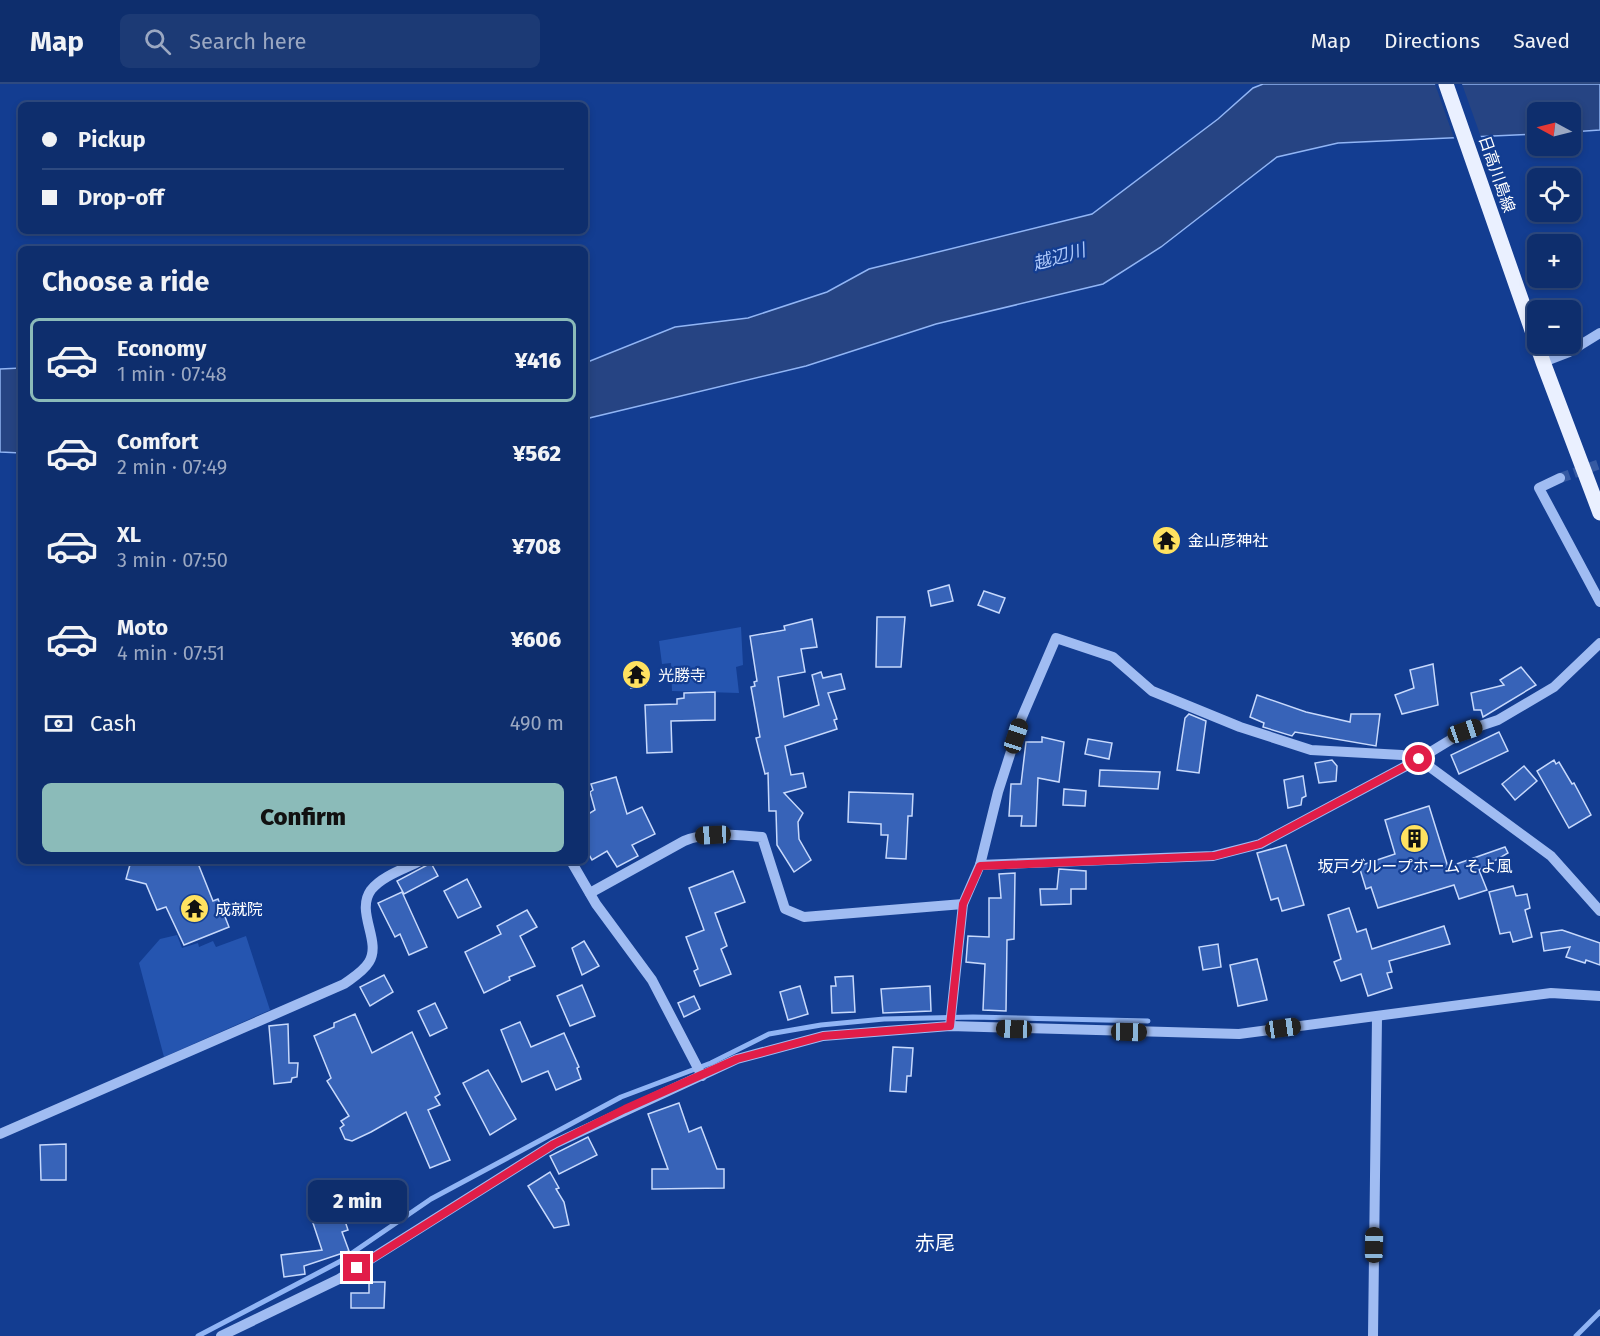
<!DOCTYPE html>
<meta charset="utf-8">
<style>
:root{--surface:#0e2e6d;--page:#1c3a75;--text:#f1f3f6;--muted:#9ba8c2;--line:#2e4a80;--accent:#8bbbb9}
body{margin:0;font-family:"Fira Sans","Noto Sans JP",sans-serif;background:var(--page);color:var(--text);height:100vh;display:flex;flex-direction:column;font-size:22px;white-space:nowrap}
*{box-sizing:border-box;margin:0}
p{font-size:20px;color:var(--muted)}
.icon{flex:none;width:33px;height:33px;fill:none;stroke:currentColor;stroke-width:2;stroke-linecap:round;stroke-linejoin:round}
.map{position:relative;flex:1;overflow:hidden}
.details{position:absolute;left:18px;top:162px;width:570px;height:618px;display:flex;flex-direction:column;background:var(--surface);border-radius:9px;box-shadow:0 3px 9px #0003,0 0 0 2px var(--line)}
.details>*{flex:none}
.banner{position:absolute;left:18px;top:18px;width:570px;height:132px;border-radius:9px;box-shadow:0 3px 9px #0003,0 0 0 2px var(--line);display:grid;align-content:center;height:132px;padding:0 24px;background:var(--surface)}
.needle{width:39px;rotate:277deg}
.buttons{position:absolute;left:1527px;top:18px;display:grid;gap:12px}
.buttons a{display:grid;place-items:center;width:54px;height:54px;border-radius:9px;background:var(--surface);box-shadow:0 3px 9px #0003,0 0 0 2px var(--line);font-size:30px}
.end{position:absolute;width:27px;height:27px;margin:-14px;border:8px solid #e11d48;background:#fff;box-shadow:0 0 0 3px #fff}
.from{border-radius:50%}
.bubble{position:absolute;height:42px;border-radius:9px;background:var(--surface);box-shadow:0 3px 9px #0003,0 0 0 2px var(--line);font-size:20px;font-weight:800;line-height:42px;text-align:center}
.car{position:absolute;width:18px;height:36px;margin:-18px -9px;border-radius:8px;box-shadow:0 0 4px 2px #0007;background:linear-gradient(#222 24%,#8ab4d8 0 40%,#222 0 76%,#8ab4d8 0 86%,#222 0)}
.banner b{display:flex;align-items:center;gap:21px;height:57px;font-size:22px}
.banner b+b{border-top:2px solid var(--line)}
.banner i{width:15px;height:15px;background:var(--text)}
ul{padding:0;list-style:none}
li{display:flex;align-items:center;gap:18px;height:84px;margin:0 12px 9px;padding:0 12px;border:3px solid transparent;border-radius:9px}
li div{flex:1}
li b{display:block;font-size:22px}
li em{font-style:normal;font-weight:800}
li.selected{border-color:var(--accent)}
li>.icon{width:54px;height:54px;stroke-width:1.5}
h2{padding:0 24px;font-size:27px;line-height:72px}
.pay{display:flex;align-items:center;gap:15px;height:66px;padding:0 24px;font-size:22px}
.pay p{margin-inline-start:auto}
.action{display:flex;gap:12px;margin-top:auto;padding:12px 24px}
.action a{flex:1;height:69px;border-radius:9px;background:var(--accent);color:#111;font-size:24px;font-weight:800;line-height:69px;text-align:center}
header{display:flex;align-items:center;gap:36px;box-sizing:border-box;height:84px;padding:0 30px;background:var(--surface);border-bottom:2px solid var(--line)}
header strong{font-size:28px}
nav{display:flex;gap:33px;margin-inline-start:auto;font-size:21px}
.search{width:420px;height:54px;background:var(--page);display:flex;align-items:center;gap:15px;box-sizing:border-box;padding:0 21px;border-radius:9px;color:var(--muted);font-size:22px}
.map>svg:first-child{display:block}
.green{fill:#2555b0}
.water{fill:#264483;stroke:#91b5f5;stroke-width:1.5}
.pier{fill:#133d91}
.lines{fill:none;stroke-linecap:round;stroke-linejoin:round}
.stream{stroke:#91b5f5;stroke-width:5}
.building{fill:#3763b8;stroke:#c7d9fc;stroke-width:1.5}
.minor-tunnel{stroke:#365aa2;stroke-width:10;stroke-dasharray:10 5;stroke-linecap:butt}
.minor{stroke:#a0bcf2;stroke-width:10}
.major{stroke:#eaf0ff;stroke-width:15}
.route{stroke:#e11d48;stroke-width:8}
.labels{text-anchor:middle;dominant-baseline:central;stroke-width:4.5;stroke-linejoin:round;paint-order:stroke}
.street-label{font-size:16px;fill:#fff;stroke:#133d91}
.poi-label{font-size:16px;fill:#fff;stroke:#133d91;text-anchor:start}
.water-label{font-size:18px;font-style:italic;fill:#acc7f9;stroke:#133d91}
.quarter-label{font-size:20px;fill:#fff;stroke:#133d91}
</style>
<header>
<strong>Map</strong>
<div class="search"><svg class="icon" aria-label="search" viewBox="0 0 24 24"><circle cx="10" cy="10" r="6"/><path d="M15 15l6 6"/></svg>Search here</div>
<nav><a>Map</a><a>Directions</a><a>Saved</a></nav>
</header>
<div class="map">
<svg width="1600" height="1252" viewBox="0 0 1600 1252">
<rect width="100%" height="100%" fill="#133d91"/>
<g class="green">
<path d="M741 543 743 581 736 583 739 609 672 607 671 579 662 580 659 557Z"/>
<path d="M177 851 182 864 198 859 199 863 213 857 216 863 246 852 270 926 164 973 139 879 160 855Z"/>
</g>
<g class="water">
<path d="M1263 0H1600V46L1571 48 1570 28H1538L1537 50 1338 59 1277 73 1161 163 1103 200 936 240 806 282 585 335V279L675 243 748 234 827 208 869 185 1092 130 1218 35 1253 4Z"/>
<path d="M21 284V369L0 368V285Z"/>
</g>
<path class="pier" d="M1435 0H1462L1482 56 1455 57Z"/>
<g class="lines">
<g class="stream">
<path d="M198 1252 339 1178 431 1115 554 1049 621 1013 711 979 769 950 821 941 884 935 973 933 1148 937"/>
<path d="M1576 1252 1600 1228"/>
</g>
</g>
<g class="building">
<path d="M949 501 953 517 931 522 928 507Z"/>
<path d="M984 507 1005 514 999 529 978 521Z"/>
<path d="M877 533H905L901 583H876Z"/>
<path d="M812 535 817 563 801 565 805 588 778 593 784 633 819 621 812 591 821 588 823 594 841 590 845 605 828 609 837 635 834 636 837 645 785 662 791 691 803 689 806 703 784 709 803 729 798 738 799 755 811 776 794 788 777 761 776 727H769L768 689 765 690 756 654 760 653 751 603 755 602 754 598 757 597 750 552 785 546 784 542Z"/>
<path d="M1433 580 1438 621 1402 630 1395 611 1414 604 1410 586Z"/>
<path d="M644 581 646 601 631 604 628 584Z"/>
<path d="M1521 583 1536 601 1483 633 1481 626H1474L1471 609 1504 601 1500 596Z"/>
<path d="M715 608V636L671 637 672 668 647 669 645 621 677 620V615L684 614V609Z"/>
<path d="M1257 611 1306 628 1350 638 1351 630H1380L1376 662 1295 648 1292 652 1263 643 1264 639 1250 633Z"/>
<path d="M1189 630 1206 637 1199 689 1177 686 1185 634Z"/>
<path d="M1499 648 1508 667 1459 690 1451 671Z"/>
<path d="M1042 653 1064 658 1059 698 1038 694 1036 742H1021L1022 732H1009L1011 700H1021L1026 658H1042Z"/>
<path d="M1088 655 1112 659 1109 675 1085 670Z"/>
<path d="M1332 676 1337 682 1336 697 1319 699 1315 679Z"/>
<path d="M1554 676 1556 680 1559 678 1572 700 1574 699 1591 731 1569 744 1537 687Z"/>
<path d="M1524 682 1537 697 1515 716 1502 700Z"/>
<path d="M1100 686 1160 688 1158 705 1099 702Z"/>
<path d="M1303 692 1306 712 1302 714 1301 721 1288 724 1284 696Z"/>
<path d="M616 693 627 730 642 723 655 750 632 761 638 772 617 783 607 767 592 776 585 764V732L595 726 590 708 593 706 591 700Z"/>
<path d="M1064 705 1086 707 1085 722 1063 721Z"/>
<path d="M849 708 913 710 912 732H908L906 775 886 774 888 751H881V740L848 738Z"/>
<path d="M1429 722 1448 783 1505 763 1508 769 1479 786 1487 806 1459 815 1454 801 1378 824 1371 803 1366 805 1359 782 1395 770 1385 736Z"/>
<path d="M1286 761 1304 821 1282 827 1278 814 1271 816 1257 769Z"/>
<path d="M131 777H197L213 817 218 815 229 843 184 861 166 823 157 826 146 800 126 795Z"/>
<path d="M431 779 438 792 404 810 397 797Z"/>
<path d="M1059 785 1086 787V805H1071V820L1041 821 1040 805H1057Z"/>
<path d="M733 787 745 818 715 829 727 862 721 865 731 890 700 902 694 887 698 885 686 853 704 846 689 804Z"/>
<path d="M1015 789 1014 855 1007 856 1006 927 983 926 985 880 966 878 968 852 989 853V814H1001L999 790Z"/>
<path d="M467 795 481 823 458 834 444 807Z"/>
<path d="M1513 802 1516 812 1527 810 1530 824 1525 826 1532 853 1513 858 1510 848 1500 850 1489 808Z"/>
<path d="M402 808 427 863 409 871 400 850 395 853 378 819Z"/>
<path d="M1349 824 1357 848 1366 845 1372 865 1444 842 1450 860 1389 877 1392 888 1387 889 1392 904 1368 912 1361 890 1341 897 1334 878 1341 875 1328 831Z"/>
<path d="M527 826 537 843 520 852 535 882 509 893 510 896 484 909 465 868 501 850 497 842Z"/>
<path d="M1562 846 1600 859V881L1586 876 1585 879 1566 873 1570 863 1544 867 1541 849Z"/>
<path d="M584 857 599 882 582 891 572 864Z"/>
<path d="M1218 860 1221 883 1203 886 1199 863Z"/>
<path d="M1257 875 1267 916 1238 922 1230 881Z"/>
<path d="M384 891 393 908 370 922 360 903Z"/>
<path d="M853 892 855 928 832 929 831 902H836L835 893Z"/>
<path d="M582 901 595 932 570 942 557 912Z"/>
<path d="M800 902 808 930 788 936 780 908Z"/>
<path d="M930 902 931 927 883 929 881 905Z"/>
<path d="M694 912 700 925 684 933 678 919Z"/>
<path d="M435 919 447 944 430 952 418 927Z"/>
<path d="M355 930 372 969 412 948 440 1010 435 1013 440 1021 428 1026 450 1076 430 1084 406 1028 371 1048 352 1057 345 1055 340 1044 344 1041 341 1037 349 1032 327 997 331 994 314 952 334 943V939Z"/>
<path d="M520 938 531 963 564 949 579 983 577 984 581 995 556 1006 548 987 522 998 501 946Z"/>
<path d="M288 940 289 979H298L297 993 292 994 291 998 274 1000 269 942Z"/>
<path d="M893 963 913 964 911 992H907L906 1008 890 1007Z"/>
<path d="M488 986 516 1035 490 1051 463 999Z"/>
<path d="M679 1019 689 1048 701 1043 717 1085H724V1104L652 1105V1085H668L648 1030Z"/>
<path d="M588 1053 597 1071 559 1090 550 1072Z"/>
<path d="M66 1060V1096H41L40 1061Z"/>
<path d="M550 1088 559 1104 556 1105 564 1118 569 1141 554 1144 528 1102Z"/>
<path d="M342 1128 348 1146 342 1148 349 1167 304 1182 305 1190 284 1193 281 1171 322 1166 312 1136Z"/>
<path d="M369 1198H385L384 1224H351V1209H369Z"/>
</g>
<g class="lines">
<path class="minor-tunnel" d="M1560 394 1600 380"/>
<g class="minor">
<path d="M1543 278 1569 268 1600 249"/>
<path d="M1560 394 1539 404 1600 518"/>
<path d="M571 777 596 820 652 896 702 992"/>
<path d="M980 781 1213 772 1260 760 1419 675 1551 772 1600 827"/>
<path d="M590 809 684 757C709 747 736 751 762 753L785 825 804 833 963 820"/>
<path d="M950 942 963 820 980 781 998 708 1022 633 1056 554 1113 573 1152 607 1240 643 1311 666 1402 671 1419 675 1465 647 1498 636 1554 603 1600 559"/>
<path d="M0 1050 344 900C352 894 363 888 369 878 382 857 355 828 371 806 382 792 404 785 420 777"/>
<path d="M221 1252 339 1195 554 1060 737 975 823 952 950 942 1239 950 1551 909 1600 912"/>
<path d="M1373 1252 1377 933"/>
</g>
<path class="major" d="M1446 0 1543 278 1600 429"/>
</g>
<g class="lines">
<path class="route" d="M357 1184 554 1060 625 1025 737 975 823 952 950 942 963 820 980 782 1214 772 1260 760 1419 675"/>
</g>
<defs>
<symbol id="temple-disc" viewBox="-11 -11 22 22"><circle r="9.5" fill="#ffe260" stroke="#133d91"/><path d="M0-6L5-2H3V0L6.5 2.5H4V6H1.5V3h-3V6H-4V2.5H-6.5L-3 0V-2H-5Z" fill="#111"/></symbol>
<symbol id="building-disc" viewBox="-11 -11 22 22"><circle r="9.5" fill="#ffe260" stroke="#133d91"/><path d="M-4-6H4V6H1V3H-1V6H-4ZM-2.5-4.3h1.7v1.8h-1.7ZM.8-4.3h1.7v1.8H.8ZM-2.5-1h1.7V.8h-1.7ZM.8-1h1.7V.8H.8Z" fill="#111"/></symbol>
</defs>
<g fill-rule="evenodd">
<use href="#temple-disc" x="1150" y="440" width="33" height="33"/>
<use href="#temple-disc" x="620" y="574" width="33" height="33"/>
<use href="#building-disc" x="1398" y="738" width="33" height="33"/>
<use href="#temple-disc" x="178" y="808" width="33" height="33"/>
</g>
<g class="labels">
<g class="street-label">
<text transform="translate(1497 90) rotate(71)">日高川島線</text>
</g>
<g class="poi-label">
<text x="1188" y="456">金山彦神社</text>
<text x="658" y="591">光勝寺</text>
<text x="1415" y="782" text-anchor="middle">坂戸グループホーム そよ風</text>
<text x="215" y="825">成就院</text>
</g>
<g class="water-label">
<text transform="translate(1059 173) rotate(-16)">越辺川</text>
</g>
<g class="quarter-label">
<text x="935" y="1159">赤尾</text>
</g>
</g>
</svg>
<div class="buttons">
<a><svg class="needle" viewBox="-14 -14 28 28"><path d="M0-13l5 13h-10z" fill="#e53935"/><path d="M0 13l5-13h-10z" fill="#9ba8c2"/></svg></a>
<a><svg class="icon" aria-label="locate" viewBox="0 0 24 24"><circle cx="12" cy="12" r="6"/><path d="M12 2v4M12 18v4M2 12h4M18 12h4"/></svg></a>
<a>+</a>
<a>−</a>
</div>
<i class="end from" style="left:1419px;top:675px"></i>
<i class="end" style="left:357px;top:1184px"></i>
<div class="bubble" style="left:308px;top:1096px;width:99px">2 min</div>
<i class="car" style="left:1465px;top:647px;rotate:71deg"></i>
<i class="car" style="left:1016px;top:652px;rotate:18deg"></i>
<i class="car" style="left:713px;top:751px;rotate:267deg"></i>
<i class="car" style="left:1283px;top:944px;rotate:82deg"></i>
<i class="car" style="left:1014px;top:945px;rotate:272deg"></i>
<i class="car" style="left:1129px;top:948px;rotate:91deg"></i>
<i class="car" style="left:1374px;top:1161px;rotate:1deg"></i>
<div class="banner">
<b><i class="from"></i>Pickup</b>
<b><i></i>Drop-off</b>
</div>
<section class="details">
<h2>Choose a ride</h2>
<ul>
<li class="selected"><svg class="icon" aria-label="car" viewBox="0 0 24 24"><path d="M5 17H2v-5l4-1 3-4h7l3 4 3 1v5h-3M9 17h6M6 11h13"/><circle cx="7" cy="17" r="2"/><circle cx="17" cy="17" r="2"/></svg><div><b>Economy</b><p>1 min · 07:48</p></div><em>¥416</em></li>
<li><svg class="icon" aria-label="car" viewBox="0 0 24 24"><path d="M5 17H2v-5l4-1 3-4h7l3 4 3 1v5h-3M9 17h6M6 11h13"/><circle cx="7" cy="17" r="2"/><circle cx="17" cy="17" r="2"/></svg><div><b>Comfort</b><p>2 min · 07:49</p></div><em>¥562</em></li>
<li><svg class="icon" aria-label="car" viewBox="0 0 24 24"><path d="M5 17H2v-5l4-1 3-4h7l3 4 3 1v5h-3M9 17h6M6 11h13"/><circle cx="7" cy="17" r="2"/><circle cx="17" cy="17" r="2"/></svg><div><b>XL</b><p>3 min · 07:50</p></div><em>¥708</em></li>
<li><svg class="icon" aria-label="car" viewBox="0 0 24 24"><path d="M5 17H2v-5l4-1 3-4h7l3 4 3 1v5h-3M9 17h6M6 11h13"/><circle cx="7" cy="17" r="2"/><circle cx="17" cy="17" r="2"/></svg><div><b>Moto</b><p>4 min · 07:51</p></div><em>¥606</em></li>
</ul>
<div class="pay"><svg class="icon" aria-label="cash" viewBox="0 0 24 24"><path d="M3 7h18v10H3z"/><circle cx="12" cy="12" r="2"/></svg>Cash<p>490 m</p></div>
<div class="action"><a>Confirm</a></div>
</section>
</div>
